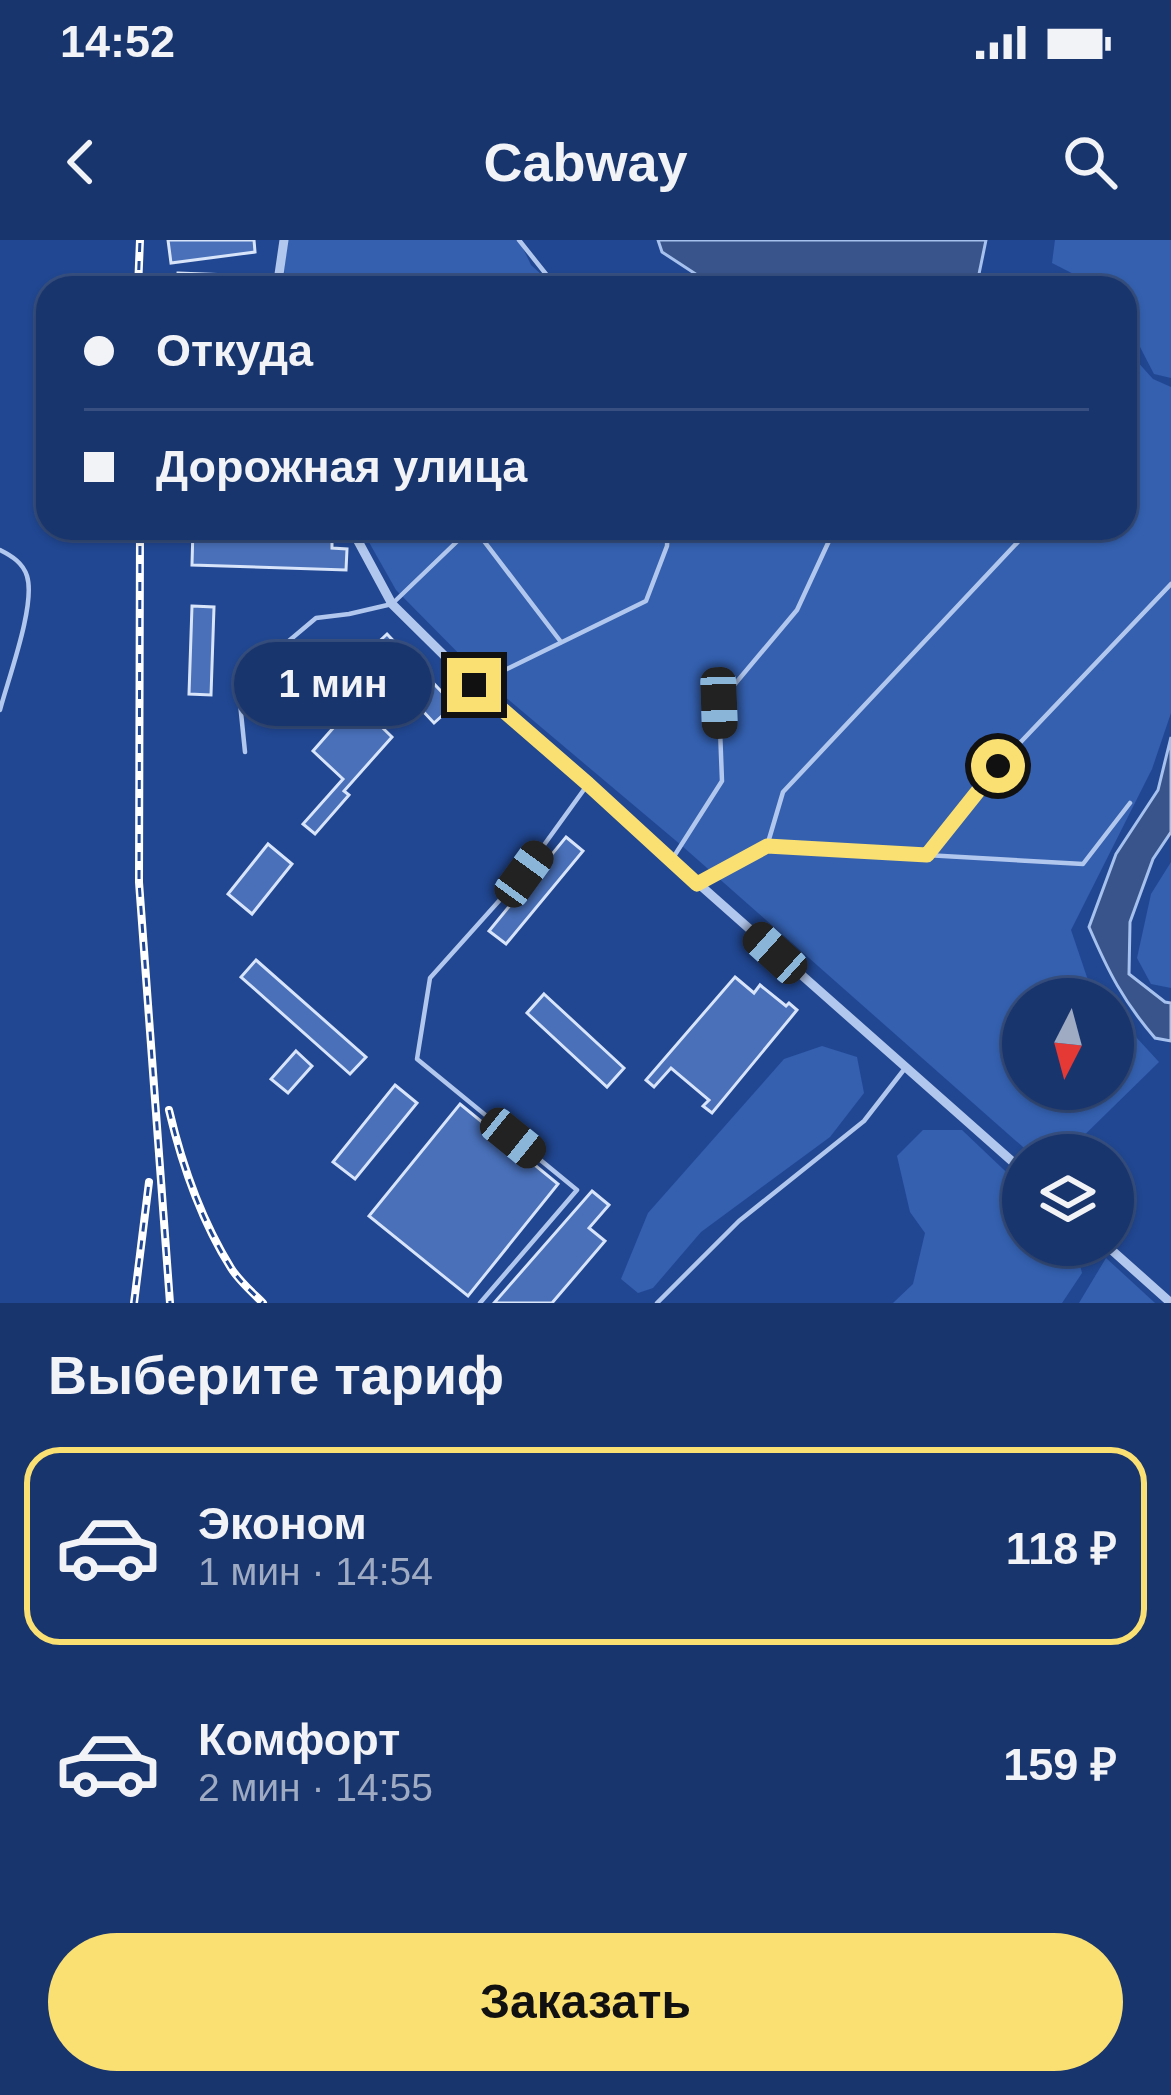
<!DOCTYPE html>
<html lang="ru">
<meta charset="utf-8">
<style>
:root{--surface:#19356e;--page:#223d73;--text:#f1f3f6;--muted:#9fabc2;--line:#375081;--accent:#fae073}
body{margin:0;font-family:Arial,sans-serif;background:var(--page);color:var(--text);height:100vh;display:flex;flex-direction:column;font-size:45px;white-space:nowrap}
*{box-sizing:border-box;margin:0}
p{font-size:39px;color:var(--muted)}
.icon{flex:none;width:66px;height:66px;fill:none;stroke:currentColor;stroke-width:2;stroke-linecap:round;stroke-linejoin:round}
.map{position:relative;height:1063px;overflow:hidden}
.drawer{display:flex;flex-direction:column;background:var(--surface);flex:1}
.drawer>*{flex:none}
.banner{position:absolute;left:36px;top:36px;width:1101px;height:264px;border-radius:36px;box-shadow:0 3px 9px #0004,0 0 0 3px var(--line);display:grid;align-content:center;height:264px;padding:0 48px;background:var(--surface)}
.needle{width:78px;rotate:186deg}
.fabs{position:absolute;left:1002px;top:738px;display:grid;gap:24px}
.fabs a{display:grid;place-items:center;width:132px;height:132px;border-radius:50%;background:var(--surface);box-shadow:0 3px 9px #0004,0 0 0 3px var(--line);font-size:60px}
.end{position:absolute;width:54px;height:54px;margin:-27px;border:15px solid #fae073;background:#111;box-shadow:0 0 0 6px #111}
.from{border-radius:50%}
.bubble{position:absolute;height:84px;border-radius:42px;background:var(--surface);box-shadow:0 3px 9px #0004,0 0 0 3px var(--line);font-size:39px;font-weight:700;line-height:84px;text-align:center}
.car{position:absolute;width:36px;height:72px;margin:-36px -18px;border-radius:15px;box-shadow:0 0 9px 3px #0007;background:linear-gradient(#222 24%,#8ab4d8 0 40%,#222 0 76%,#8ab4d8 0 86%,#222 0)}
.banner b{display:flex;align-items:center;gap:42px;height:114px;font-size:45px}
.banner b+b{border-top:3px solid var(--line)}
.banner i{width:30px;height:30px;background:var(--text)}
ul{padding:0;list-style:none}
li{display:flex;align-items:center;gap:36px;height:198px;margin:0 24px 18px;padding:0 24px;border:6px solid transparent;border-radius:36px}
li div{flex:1}
li b{display:block;font-size:45px}
li em{font-style:normal;font-weight:700}
li.active{border-color:var(--accent)}
li>.icon{width:108px;height:108px;stroke-width:1.5}
h2{padding:0 48px;font-size:54px;line-height:144px}
.primary-button{display:flex;gap:24px;margin-top:auto;padding:24px 48px}
.primary-button a{flex:1;height:138px;border-radius:72px;background:var(--accent);color:#111;font-size:48px;font-weight:700;line-height:138px;text-align:center}
.status{display:flex;justify-content:space-between;align-items:center;height:84px;padding:0 60px;background:var(--surface);direction:ltr}
.status svg{height:33px;fill:currentColor}
header{display:flex;justify-content:space-between;align-items:center;height:156px;padding:0 48px;background:var(--surface);font-size:54px;font-weight:700}
.map>svg:first-child{display:block}
.green{fill:#3460af}
.water{fill:#38548b;stroke:#a6c1ee;stroke-width:3}
.building{fill:#4970b9;stroke:#d8e4f9;stroke-width:3}
.lines{fill:none;stroke-linecap:round;stroke-linejoin:round}
.lane{stroke:#b2c7ed;stroke-width:4.5}
.street{stroke:#b2c7ed;stroke-width:9}
.rail-casing{stroke:#fff;stroke-width:8}
.rail{stroke:#214792;stroke-width:3;stroke-dasharray:9;stroke-linecap:butt}
.route{stroke:#fae073;stroke-width:15}
</style>
<div class="status"><b>14:52</b><svg viewBox="0 0 49 12"><path d="M0 12V9h3v3zM5 12V6h3v6zM10 12V3h3v9zM15 12V0h3v12zM26 1h20v11H26zM47 4h2v5h-2z"/></svg></div>
<header><svg class="icon" aria-label="back" viewBox="0 0 24 24"><path d="M15 5l-7 7 7 7"/></svg>Cabway<svg class="icon" aria-label="search" viewBox="0 0 24 24"><circle cx="10" cy="10" r="6"/><path d="M15 15l6 6"/></svg></header>
<div class="map">
<svg width="1171" height="1063" viewBox="0 0 1171 1063">
<rect width="100%" height="100%" fill="#214792"/>
<g class="green">
<path d="M288 0H519L531 25 556 48H287L284 31Z"/>
<path d="M1055 0H1171V138L1154 134 1125 78V48H1101L1052 23Z"/>
<path d="M1125 108 1153 139 1171 147V473L1152 529 1071 690 1090 746 1101 759H1023V849H1113V772L1159 822 1064 915H1032L681 605 485 440 396 350 361 288H1125Z"/>
<path d="M1171 622V748L1151 744 1137 718 1151 654Z"/>
<path d="M822 806 857 817 864 853 830 897 701 992 653 1048 638 1053 621 1039 648 973 784 819Z"/>
<path d="M923 890H962L1023 948V1005H1075L1082 1033 1062 1063H893L913 1044 925 993 910 972 897 916Z"/>
<path d="M1106 1018 1155 1063H1079Z"/>
</g>
<g class="water">
<path d="M658 0H986L979 34 970 48H717L662 12Z"/>
<path d="M1171 497V592L1153 619 1130 682 1129 734 1165 762 1171 763V801L1155 798C1123 761 1108 731 1089 687L1116 614 1158 550Z"/>
</g>
<g class="building">
<path d="M168 0H254L255 12 171 23Z"/>
<path d="M178 33 255 36 254 48H177Z"/>
<path d="M193 288H332V308L347 309 346 330 192 325Z"/>
<path d="M192 366 214 367 211 455 189 454Z"/>
<path d="M387 394 454 465 434 483 368 412Z"/>
<path d="M356 462 392 497 344 551 349 555 315 594 303 584 343 539 313 511Z"/>
<path d="M566 597 583 611 506 704 489 691Z"/>
<path d="M268 604 292 624 252 674 228 654Z"/>
<path d="M256 720 366 817 350 834 241 737Z"/>
<path d="M735 737 754 753 760 745 786 766 789 763 797 770 712 873 703 866 709 860 671 828 654 847 646 840Z"/>
<path d="M544 754 624 828 607 847 527 773Z"/>
<path d="M296 811 312 826 288 853 271 839Z"/>
<path d="M395 845 417 863 355 939 333 922Z"/>
<path d="M460 864 558 944 468 1056 369 976Z"/>
<path d="M592 951 609 965 589 988 605 1001 552 1063H494Z"/>
</g>
<g class="lines">
<g class="lane">
<path d="M519 0 557 48"/>
<path d="M1125 189 1126 188"/>
<path d="M474 288 561 402"/>
<path d="M0 310C12 316 23 323 27 336 36 365 8 439 0 470"/>
<path d="M474 445 646 361 667 306 668 288"/>
<path d="M245 512 239 453 247 436 316 378 349 374 392 364 471 288"/>
<path d="M767 606 1083 624 1130 563"/>
<path d="M927 615 998 526 1171 344"/>
<path d="M671 621 722 541 719 463 797 370 835 288"/>
<path d="M702 642 767 606 783 552 1031 288"/>
<path d="M480 1063 577 950 417 819 430 738 523 634 588 544"/>
<path d="M657 1063 739 981 864 881 906 827"/>
</g>
<g class="street">
<path d="M277 48 284 0"/>
<path d="M351 288 392 364 474 445 1023 931"/>
<path d="M1106 1005 1171 1063"/>
</g>
<defs>
<g id="rail">
<path d="M138 48 140 0"/>
<path d="M140 288 139 642 170 1063"/>
<path d="M169 870C182 925 201 980 231 1028 239 1041 252 1052 263 1063"/>
<path d="M134 1063 149 942"/>
</g>
</defs>
<use href="#rail" class="rail-casing"/>
<use href="#rail" class="rail"/>
</g>
<g class="lines">
<path class="route" d="M474 445 588 544 697 644 767 606 927 615 998 526"/>
</g>
</svg>
<div class="fabs">
<a><svg class="needle" viewBox="-14 -14 28 28"><path d="M0-13l5 13h-10z" fill="#e53935"/><path d="M0 13l5-13h-10z" fill="#9fabc2"/></svg></a>
<a><svg class="icon" aria-label="layers" viewBox="0 0 24 24"><path d="M12 4l9 5-9 5-9-5zM3 14l9 5 9-5"/></svg></a>
</div>
<i class="end from" style="left:998px;top:526px"></i>
<i class="end" style="left:474px;top:445px"></i>
<div class="bubble" style="left:234px;top:402px;width:198px">1 мин</div>
<i class="car" style="left:719px;top:463px;rotate:178deg"></i>
<i class="car" style="left:524px;top:634px;rotate:36deg"></i>
<i class="car" style="left:775px;top:713px;rotate:312deg"></i>
<i class="car" style="left:513px;top:898px;rotate:129deg"></i>
<div class="banner">
<b><i class="from"></i>Откуда</b>
<b><i></i>Дорожная улица</b>
</div>
</div>
<section class="drawer">
<h2>Выберите тариф</h2>
<ul>
<li class="active"><svg class="icon" aria-label="car" viewBox="0 0 24 24"><path d="M5 17H2v-5l4-1 3-4h7l3 4 3 1v5h-3M9 17h6M6 11h13"/><circle cx="7" cy="17" r="2"/><circle cx="17" cy="17" r="2"/></svg><div><b>Эконом</b><p>1 мин · 14:54</p></div><em>118 ₽</em></li>
<li><svg class="icon" aria-label="car" viewBox="0 0 24 24"><path d="M5 17H2v-5l4-1 3-4h7l3 4 3 1v5h-3M9 17h6M6 11h13"/><circle cx="7" cy="17" r="2"/><circle cx="17" cy="17" r="2"/></svg><div><b>Комфорт</b><p>2 мин · 14:55</p></div><em>159 ₽</em></li>
</ul>
<div class="primary-button"><a>Заказать</a></div>
</section>
